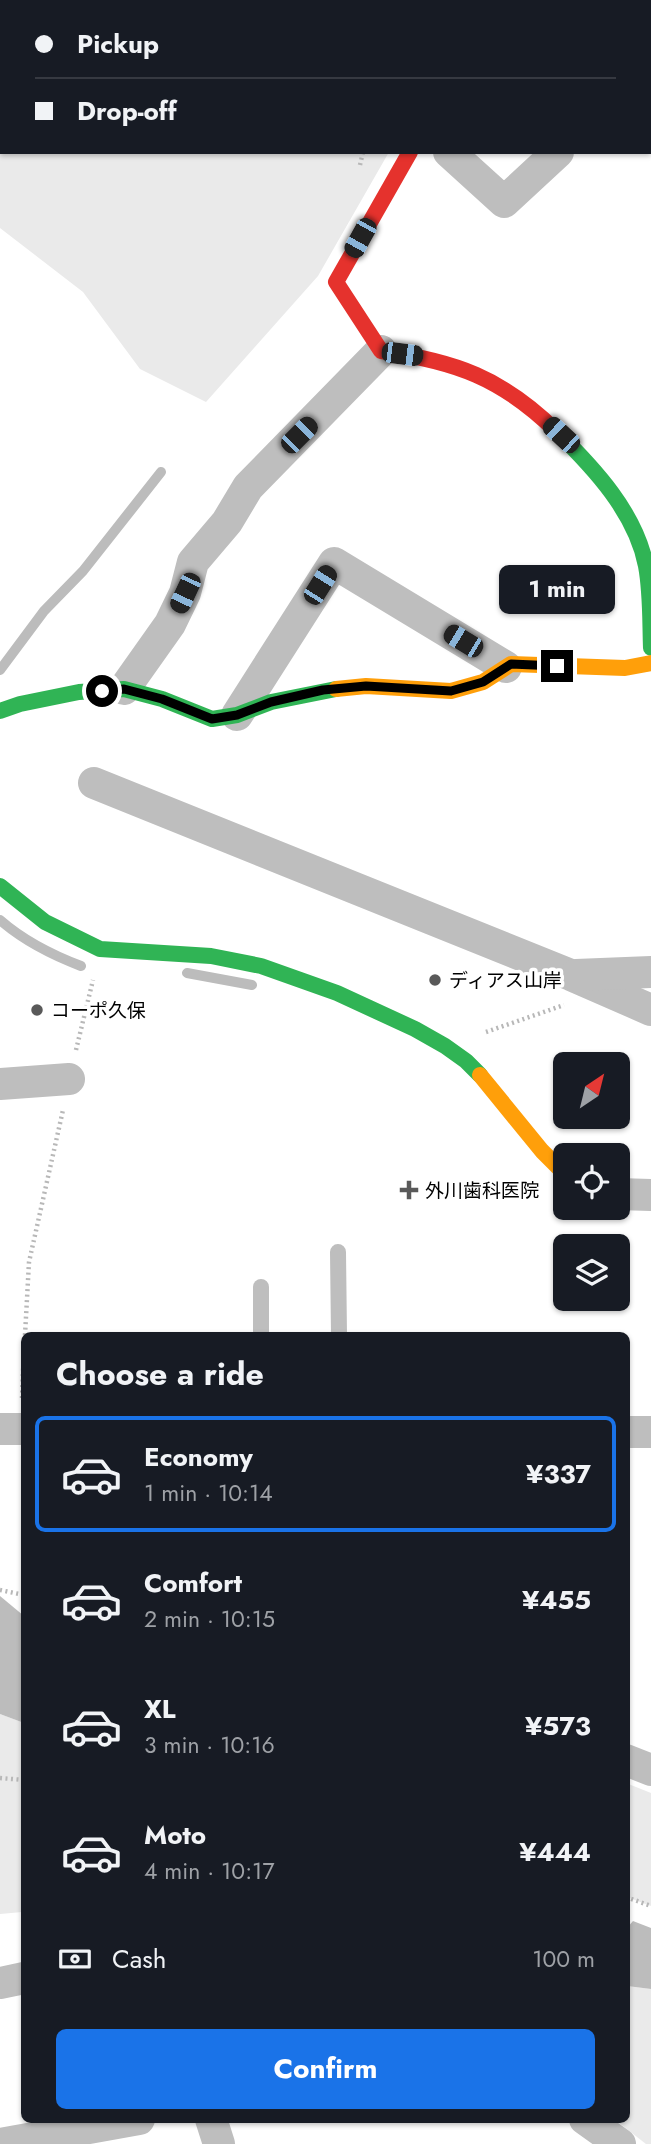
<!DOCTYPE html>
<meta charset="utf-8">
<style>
:root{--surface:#171b24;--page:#242831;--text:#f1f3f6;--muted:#9ea1a6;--line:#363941;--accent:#1a73e8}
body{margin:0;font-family:Jost,"Noto Sans JP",sans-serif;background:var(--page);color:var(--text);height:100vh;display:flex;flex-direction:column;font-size:26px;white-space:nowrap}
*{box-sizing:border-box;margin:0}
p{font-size:23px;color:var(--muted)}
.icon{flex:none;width:38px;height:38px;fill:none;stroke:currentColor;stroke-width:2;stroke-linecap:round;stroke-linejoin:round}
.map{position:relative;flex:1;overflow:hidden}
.sheet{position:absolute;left:21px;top:1332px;width:609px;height:791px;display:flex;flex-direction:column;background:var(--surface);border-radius:10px;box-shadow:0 2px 5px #0004}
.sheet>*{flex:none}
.guide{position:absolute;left:0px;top:0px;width:651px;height:154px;box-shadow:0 2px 5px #0004;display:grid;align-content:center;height:154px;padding:0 35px;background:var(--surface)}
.needle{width:46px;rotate:35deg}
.buttons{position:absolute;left:553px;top:1052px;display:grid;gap:14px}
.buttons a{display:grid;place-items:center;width:77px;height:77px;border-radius:10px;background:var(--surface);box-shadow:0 2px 5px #0004;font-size:35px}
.end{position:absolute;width:32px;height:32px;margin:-16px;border:9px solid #000;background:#fff;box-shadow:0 0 0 4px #fff}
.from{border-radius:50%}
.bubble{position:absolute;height:49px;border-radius:10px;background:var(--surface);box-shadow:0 2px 5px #0004;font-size:23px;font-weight:700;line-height:49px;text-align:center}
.car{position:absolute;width:21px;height:42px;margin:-21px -10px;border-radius:9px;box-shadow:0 0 5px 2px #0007;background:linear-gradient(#222 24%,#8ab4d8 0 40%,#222 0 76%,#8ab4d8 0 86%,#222 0)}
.guide b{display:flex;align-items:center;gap:24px;height:66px;font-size:26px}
.guide b+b{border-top:2px solid var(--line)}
.guide i{width:18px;height:18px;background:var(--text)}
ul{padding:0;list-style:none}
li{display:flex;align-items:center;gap:21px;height:116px;margin:0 14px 10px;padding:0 21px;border:4px solid transparent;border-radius:10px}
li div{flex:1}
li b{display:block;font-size:26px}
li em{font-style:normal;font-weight:700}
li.active{border-color:var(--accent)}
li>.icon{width:63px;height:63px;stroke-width:1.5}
h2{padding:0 35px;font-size:32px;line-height:84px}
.pay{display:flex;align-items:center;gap:18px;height:77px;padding:0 35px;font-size:26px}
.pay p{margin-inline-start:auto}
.cta{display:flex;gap:14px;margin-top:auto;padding:14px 35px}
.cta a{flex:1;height:80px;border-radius:10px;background:var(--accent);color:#fff;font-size:28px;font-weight:700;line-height:80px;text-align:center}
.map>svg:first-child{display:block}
.green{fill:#eaeaea}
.water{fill:#bcbcbc}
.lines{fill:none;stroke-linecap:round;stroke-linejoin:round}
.stream{stroke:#bcbcbc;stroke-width:10}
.path{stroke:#b8b8b8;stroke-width:4.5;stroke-dasharray:2 3.5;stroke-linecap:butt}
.lane{stroke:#bebebe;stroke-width:16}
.street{stroke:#bebebe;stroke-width:32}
.fast{stroke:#30b455;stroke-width:16}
.slow{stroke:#ff9f0a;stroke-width:16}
.jam{stroke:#e5322d;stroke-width:16}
.route{stroke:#000;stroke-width:9}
.poi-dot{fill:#595959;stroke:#fff;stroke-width:2.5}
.labels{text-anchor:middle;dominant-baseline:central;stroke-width:7;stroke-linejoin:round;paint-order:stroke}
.poi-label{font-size:19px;fill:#000;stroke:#fff;text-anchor:start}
</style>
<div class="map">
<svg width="651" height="2144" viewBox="0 0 651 2144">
<rect width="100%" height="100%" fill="#fff"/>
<g class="green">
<path d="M0 0H448L447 2H2V152H389L318 276 206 402 140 369 83 292 0 228Z"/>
<path d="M0 1714 24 1723V1881L21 1882 22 1912 0 1914Z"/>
<path d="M626 1783 651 1793V1906L627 1897Z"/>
<path d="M627 1986 651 1989V2144H646L614 2119H626Z"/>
</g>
<g class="water">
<path d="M0 1596 24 1616V1723L0 1714Z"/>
<path d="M633 1921 651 1928V1989L627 1986V1928Z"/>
</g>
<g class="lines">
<g class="stream">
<path d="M553 2 555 0"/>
<path d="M0 670 44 611 83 571 161 472"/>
<path d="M0 920C24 941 52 955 81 966"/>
<path d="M187 973 252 985"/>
</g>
<g class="path">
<path d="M405 2V0"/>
<path d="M360 165 363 152"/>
<path d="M486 1032 564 1005"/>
<path d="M76 1050 93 980"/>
<path d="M25 1335 29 1262 63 1110"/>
<path d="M22 1398 24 1346"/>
<path d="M0 1590 24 1595"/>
<path d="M0 1778 24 1780"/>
<path d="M626 1897 651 1906"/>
</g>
<g class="lane">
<path d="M338 1252 339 1335"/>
<path d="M261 1335V1287"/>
</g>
<g class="street">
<path d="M468 2 470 0"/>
<path d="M649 66 651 64"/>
<path d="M449 152 504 202 558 152"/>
<path d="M124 689 170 624 185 593 193 562 227 522 248 487 381 351"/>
<path d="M237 715 334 563 506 667"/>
<path d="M94 783 571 975 651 1010"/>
<path d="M576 975 651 972"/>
<path d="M0 1084 69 1079"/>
<path d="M618 1194 651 1195"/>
<path d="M0 1429H24"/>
<path d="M626 1432H651"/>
<path d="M626 1760 651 1770"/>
<path d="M0 1983 24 1978"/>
<path d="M211 2119 219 2144"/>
<path d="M585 2119 620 2144"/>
<path d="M0 2144 139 2119"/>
</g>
<g class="fast">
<path d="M556 431C594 468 636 513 646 566 651 593 650 621 651 648"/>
<path d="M0 711 20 704 79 692 124 689 162 699 212 719 237 715 271 702 336 689"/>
<path d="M0 886 45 922 100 949 211 956 261 966 337 993 415 1029 445 1046 466 1061 480 1075"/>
</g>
<g class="slow">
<path d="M336 689 366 686 451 691 483 682 511 664 625 668 651 663"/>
<path d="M480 1075 542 1151 565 1174"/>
</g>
<path class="jam" d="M410 152 336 282 381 351C455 361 502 378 556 431"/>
</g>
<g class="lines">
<path class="route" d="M102 691 124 689 162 699 212 719 237 715 271 702 323 690 366 686 451 691 483 682 511 664 557 666"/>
</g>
<g class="poi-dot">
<circle cx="435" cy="980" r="7"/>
<circle cx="37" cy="1010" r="7"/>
<path d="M405.5 1179.5h7v7h7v7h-7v7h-7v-7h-7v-7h7z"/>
</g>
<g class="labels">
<g class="poi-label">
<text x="449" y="980">ディアス山岸</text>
<text x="51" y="1010">コーポ久保</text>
<text x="425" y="1190">外川歯科医院</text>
</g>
</g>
</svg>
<div class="buttons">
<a><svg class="needle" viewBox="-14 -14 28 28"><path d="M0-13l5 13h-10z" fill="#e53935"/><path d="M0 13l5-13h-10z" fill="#9ea1a6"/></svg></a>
<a><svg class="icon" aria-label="locate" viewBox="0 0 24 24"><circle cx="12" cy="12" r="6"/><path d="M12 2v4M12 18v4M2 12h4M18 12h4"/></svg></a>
<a><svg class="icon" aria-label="layers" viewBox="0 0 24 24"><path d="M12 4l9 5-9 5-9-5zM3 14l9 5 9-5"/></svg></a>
</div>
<i class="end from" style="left:102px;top:691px"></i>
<i class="end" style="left:557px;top:666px"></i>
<div class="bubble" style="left:499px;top:565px;width:116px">1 min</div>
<i class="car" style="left:360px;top:238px;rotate:209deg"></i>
<i class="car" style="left:402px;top:354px;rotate:97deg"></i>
<i class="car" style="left:299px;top:435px;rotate:45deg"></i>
<i class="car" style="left:561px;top:435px;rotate:313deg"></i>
<i class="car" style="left:320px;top:585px;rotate:32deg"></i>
<i class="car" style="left:185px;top:593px;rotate:205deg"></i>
<i class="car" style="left:463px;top:641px;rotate:301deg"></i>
<div class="guide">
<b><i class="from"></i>Pickup</b>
<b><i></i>Drop-off</b>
</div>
<section class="sheet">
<h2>Choose a ride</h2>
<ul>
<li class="active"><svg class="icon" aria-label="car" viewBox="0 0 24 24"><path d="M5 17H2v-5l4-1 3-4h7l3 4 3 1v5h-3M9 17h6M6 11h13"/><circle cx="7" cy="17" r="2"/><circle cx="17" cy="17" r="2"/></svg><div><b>Economy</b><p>1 min · 10:14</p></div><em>¥337</em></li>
<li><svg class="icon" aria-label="car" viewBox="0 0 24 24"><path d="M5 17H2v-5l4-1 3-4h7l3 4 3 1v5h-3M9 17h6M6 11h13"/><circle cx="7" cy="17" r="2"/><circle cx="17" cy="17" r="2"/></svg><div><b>Comfort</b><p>2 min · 10:15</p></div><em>¥455</em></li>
<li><svg class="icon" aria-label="car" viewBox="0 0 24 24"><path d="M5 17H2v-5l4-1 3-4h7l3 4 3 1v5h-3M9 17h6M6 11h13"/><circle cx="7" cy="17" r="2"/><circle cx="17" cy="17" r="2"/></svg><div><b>XL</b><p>3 min · 10:16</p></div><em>¥573</em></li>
<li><svg class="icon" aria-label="car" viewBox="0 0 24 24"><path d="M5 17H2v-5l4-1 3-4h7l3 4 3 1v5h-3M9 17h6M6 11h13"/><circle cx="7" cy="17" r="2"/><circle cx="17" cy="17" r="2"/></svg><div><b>Moto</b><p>4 min · 10:17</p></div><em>¥444</em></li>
</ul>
<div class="pay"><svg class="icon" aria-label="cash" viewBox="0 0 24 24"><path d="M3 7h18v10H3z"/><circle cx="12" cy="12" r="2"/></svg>Cash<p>100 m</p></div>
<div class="cta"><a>Confirm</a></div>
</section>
</div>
